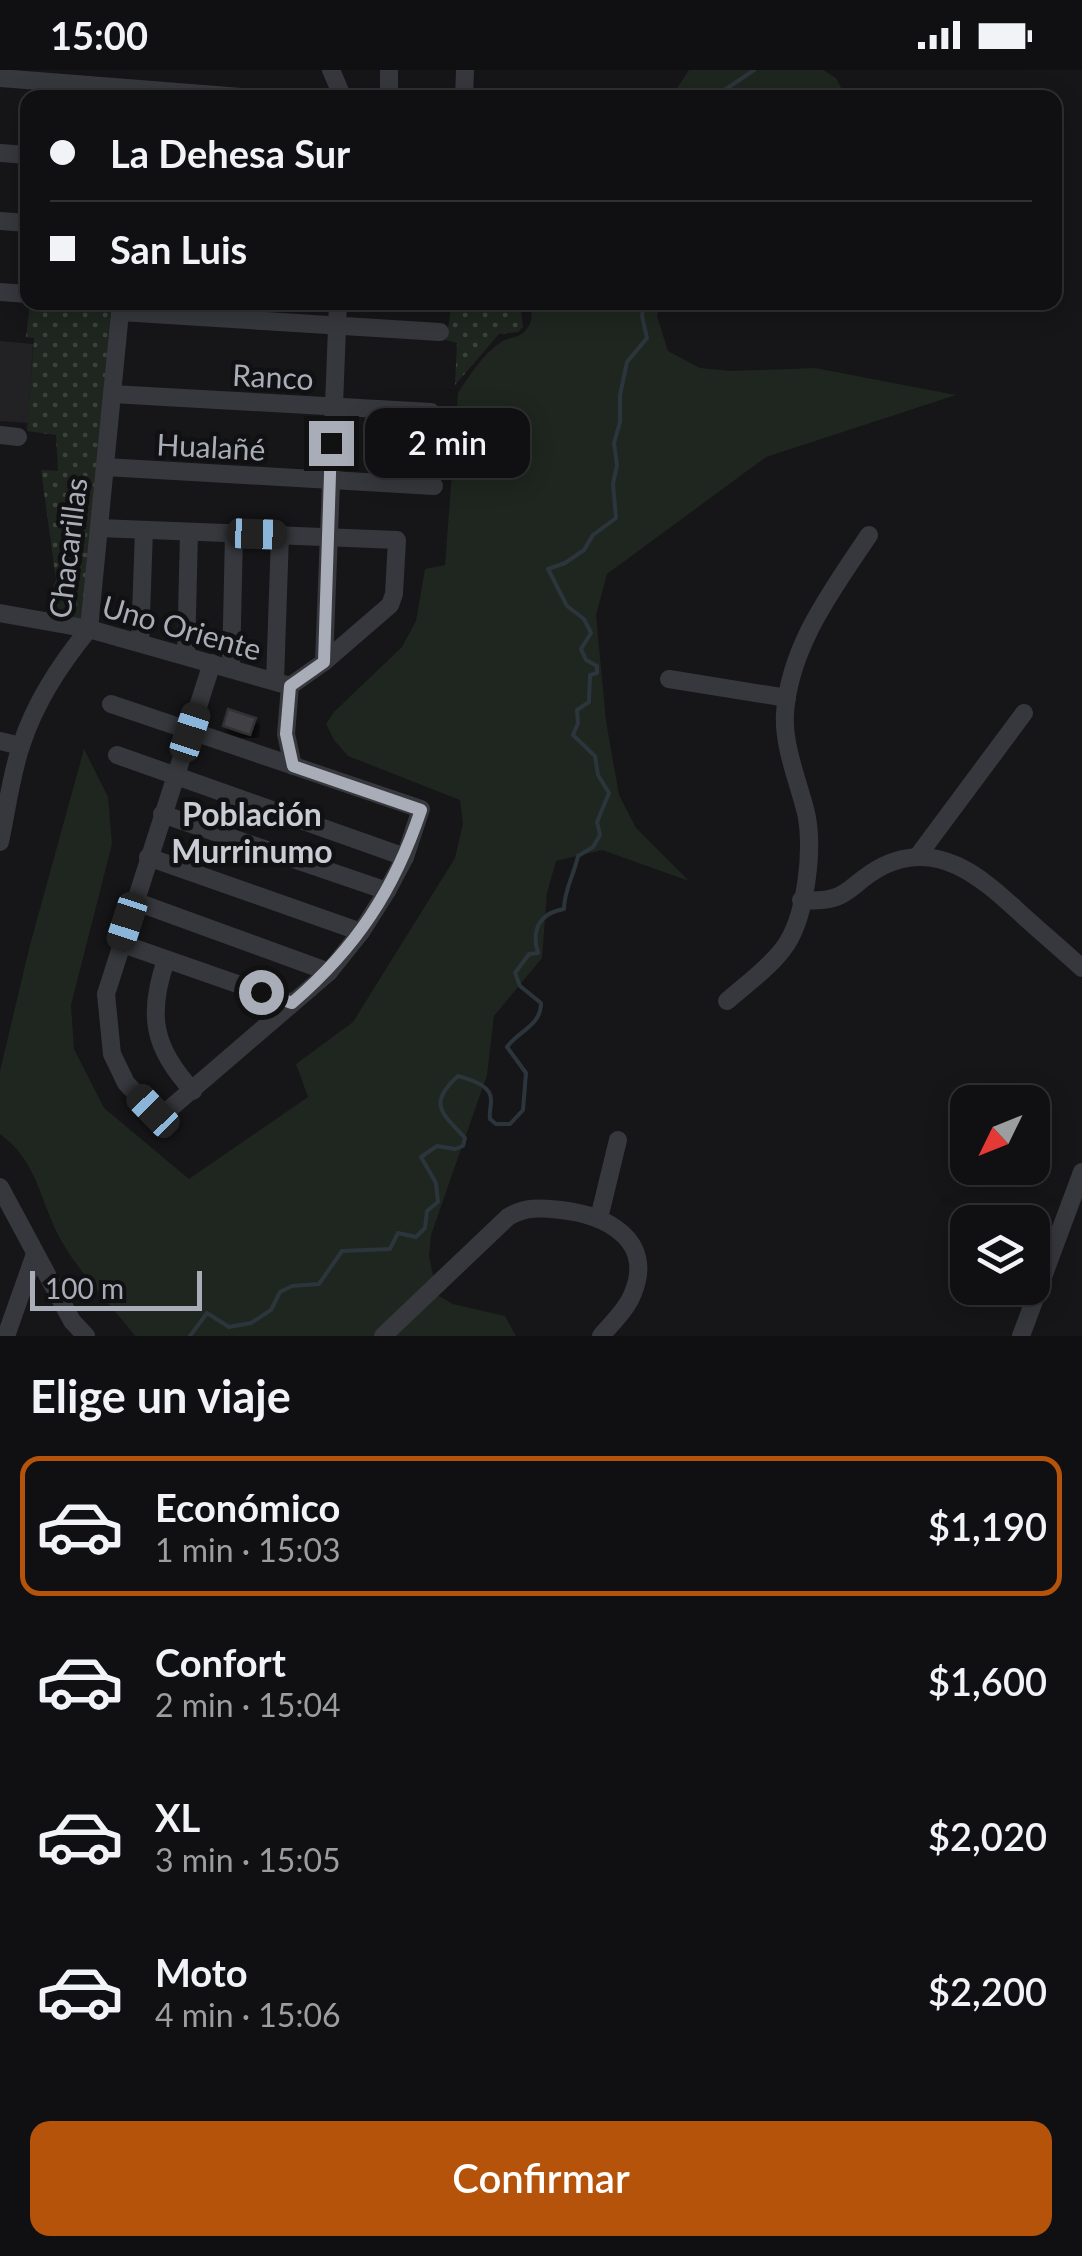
<!DOCTYPE html>
<html lang="es">
<meta charset="utf-8">
<style>
:root{--surface:#101012;--page:#1e1e20;--text:#f1f3f6;--muted:#9c9d9f;--line:#303032;--accent:#b45309}
body{margin:0;font-family:Lato,sans-serif;background:var(--page);color:var(--text);height:100vh;display:flex;flex-direction:column;font-size:38px;white-space:nowrap}
*{box-sizing:border-box;margin:0}
p{font-size:32px;color:var(--muted)}
.icon{flex:none;width:55px;height:55px;fill:none;stroke:currentColor;stroke-width:2;stroke-linecap:round;stroke-linejoin:round}
.map{position:relative;height:1266px;overflow:hidden}
.side{display:flex;flex-direction:column;background:var(--surface);flex:1}
.side>*{flex:none}
.top-card{position:absolute;left:20px;top:20px;width:1042px;height:220px;border-radius:20px;box-shadow:0 5px 25px #0003,0 0 0 2px var(--line);display:grid;align-content:center;height:220px;padding:0 30px;background:var(--surface)}
.needle{width:65px;rotate:227deg}
.fabs{position:absolute;left:950px;top:1015px;display:grid;gap:20px}
.fabs a{display:grid;place-items:center;width:100px;height:100px;border-radius:20px;background:var(--surface);box-shadow:0 5px 25px #0003,0 0 0 2px var(--line);font-size:50px}
.scale{position:absolute;left:30px;bottom:25px;width:172px;box-sizing:border-box;padding-left:10px;border:5px solid #a8adb8;border-top:0;font-size:28px;line-height:35px;white-space:nowrap;color:#a8adb8;-webkit-text-stroke:8px #111113;paint-order:stroke}
.end{position:absolute;width:45px;height:45px;margin:-22px;border:12px solid #a8adb8;background:#111;box-shadow:0 0 0 5px #111}
.from{border-radius:50%}
.bubble{position:absolute;height:70px;border-radius:20px;background:var(--surface);box-shadow:0 5px 25px #0003,0 0 0 2px var(--line);font-size:32px;font-weight:600;line-height:70px;text-align:center}
.car{position:absolute;width:30px;height:60px;margin:-30px -15px;border-radius:12px;box-shadow:0 0 8px 2px #0007;background:linear-gradient(#222 24%,#8ab4d8 0 40%,#222 0 76%,#8ab4d8 0 86%,#222 0)}
.top-card b{display:flex;align-items:center;gap:35px;height:95px;font-size:38px}
.top-card b+b{border-top:2px solid var(--line)}
.top-card i{width:25px;height:25px;background:var(--text)}
ul{padding:0;list-style:none}
li{display:flex;align-items:center;gap:30px;height:140px;margin:0 20px 15px;padding:0 10px;border:5px solid transparent;border-radius:20px}
li div{flex:1}
li b{display:block;font-size:38px}
li em{font-style:normal;font-weight:600}
li.current{border-color:var(--accent)}
li>.icon{width:90px;height:90px;stroke-width:1.5}
h2{padding:0 30px;font-size:45px;line-height:120px}
.action{display:flex;gap:20px;margin-top:auto;padding:20px 30px}
.action a{flex:1;height:115px;border-radius:20px;background:var(--accent);color:#fff;font-size:40px;font-weight:600;line-height:115px;text-align:center}
.status{display:flex;justify-content:space-between;align-items:center;height:70px;padding:0 50px;background:var(--surface);direction:ltr}
.status svg{height:28px;fill:currentColor}
.map>svg:first-child{display:block}
.built{fill:#222225}
.grass{fill:#1e261f}
.park{fill:url(#park-dots)}
.lines{fill:none;stroke-linecap:round;stroke-linejoin:round}
.stream{stroke:#2c353c;stroke-width:4}
.building{fill:#404145;stroke:#303034;stroke-width:2.5;filter:url(#shadow)}
.minor{stroke:#37383d;stroke-width:18}
.route{stroke:#a8adb8;stroke-width:12}
.labels{text-anchor:middle;dominant-baseline:central;stroke-width:9;stroke-linejoin:round;paint-order:stroke}
.street-label{font-size:30px;fill:#a8adb8;stroke:#111113}
.neighbourhood-label{font-size:32px;font-weight:bold;fill:#c9ccd4;stroke:#111113}
</style>
<div class="status"><b>15:00</b><svg viewBox="0 0 49 12"><path d="M0 12V9h3v3zM5 12V6h3v6zM10 12V3h3v9zM15 12V0h3v12zM26 1h20v11H26zM47 4h2v5h-2z"/></svg></div>
<div class="map">
<svg width="1082" height="1266" viewBox="0 0 1082 1266">
<defs>
<pattern id="park-dots" width="8" height="8" patternUnits="userSpaceOnUse" patternTransform="scale(2.5)"><rect width="8" height="8" fill="#1e261f"/><path d="M2 2h.1M6 6h.1" fill="none" stroke="#3c433d" stroke-width="1.8" stroke-linecap="round"/></pattern>
<filter id="shadow"><feDropShadow dx="4" dy="7" stdDeviation="2.5" flood-color="#0009"/></filter>
</defs>
<rect width="100%" height="100%" fill="#161618"/>
<path class="built" d="M0 271 33 274 28 353 0 351Z"/>
<g class="grass">
<path d="M689 0H823L836 8 846 27H802L778 22 776 28 671 27Z"/>
<path d="M529 233H660L657 246 668 281 700 298 732 301 815 298 956 325 766 387 607 504 596 545 606 651 619 725 636 758 689 811 602 780 556 791 547 823 542 888 494 946 487 1005 431 1165 429 1186 437 1225 453 1234 505 1246 516 1266H135C112 1236 81 1205 62 1172 40 1134 39 1092 0 1064V1001L30 875 84 679 108 727 112 774 71 935 74 979 104 1038 189 1109 308 1027 296 994 353 952 455 788 463 754 460 730 348 686 334 670 326 654 334 642 402 577 416 551 425 499 445 495 458 323C469 306 483 284 501 272 510 266 521 269 528 257 533 249 532 241 529 233Z"/>
</g>
<g class="park">
<path d="M452 233H520L523 257 518 262 499 264 455 315 457 273 446 270Z"/>
<path d="M30 234 111 236 84 552 45 544 56 510 41 400 58 401 56 365 27 361 34 268 26 267Z"/>
</g>
<g class="lines">
<g class="stream">
<path d="M723 28V21L754 0"/>
<path d="M190 1266 207 1243 229 1257 251 1253 271 1240 280 1222 292 1216 319 1214 342 1181 390 1179 398 1163 416 1167 425 1158 427 1141 438 1132 436 1113 421 1087 437 1076 455 1079 463 1076 465 1068C442 1043 427 1034 458 1006 471 1010 492 1015 491 1031 491 1037 489 1043 490 1049L496 1054H510L523 1040 526 1003 507 977C518 961 541 956 541 933L520 916 515 903 529 884 538 883C531 861 539 843 564 839 564 820 574 805 578 786L593 777 600 765 597 752 609 723 598 705 595 686 573 665 578 653 577 640 589 632 590 605 597 603V596L586 590 581 579 591 563 584 549 567 536 548 499 565 493 584 480 593 465 616 448 613 414 617 395 614 373 620 352V325L627 292 647 268 642 246 644 232"/>
</g>
</g>
<path class="building" d="M228 639 256 648 250 665 223 656Z"/>
<g class="lines">
<g class="minor">
<path d="M331 0 343 28"/>
<path d="M0 8 254 28"/>
<path d="M389 28V0"/>
<path d="M464 28 465 0"/>
<path d="M0 83 28 85"/>
<path d="M0 151 28 153"/>
<path d="M0 222 28 224"/>
<path d="M120 242 440 262"/>
<path d="M112 324 431 342"/>
<path d="M0 365 18 367"/>
<path d="M105 397 434 416"/>
<path d="M99 458 397 470 394 524 390 535 324 592"/>
<path d="M0 543 89 559 290 616"/>
<path d="M140 573 144 460"/>
<path d="M186 586 189 462"/>
<path d="M231 599 234 463"/>
<path d="M669 609 787 628"/>
<path d="M275 611 280 465"/>
<path d="M111 634 421 739 405 787 387 821 361 862 329 902 166 1042 153 1041 126 1013 112 984 106 924 212 593"/>
<path d="M0 671 21 676"/>
<path d="M117 685 405 787"/>
<path d="M293 696 286 664 290 616 324 592 338 232"/>
<path d="M162 744 387 821"/>
<path d="M0 772C7 739 11 704 22 673 36 631 61 593 89 559L121 232"/>
<path d="M148 787 361 862"/>
<path d="M917 787 1024 643"/>
<path d="M801 830C851 834 847 814 883 796 938 769 981 807 1019 842 1040 861 1061 879 1082 898"/>
<path d="M134 831 329 902"/>
<path d="M120 873 292 933"/>
<path d="M166 890C147 945 153 978 193 1021"/>
<path d="M727 931C745 915 768 899 783 879 806 850 815 775 805 739 797 708 783 675 785 643 790 575 833 519 869 465"/>
<path d="M0 1117 72 1251 86 1266"/>
<path d="M599 1148 618 1070"/>
<path d="M6 1266 35 1184"/>
<path d="M383 1266 508 1147C526 1136 541 1138 561 1140 605 1145 655 1169 633 1223 627 1239 612 1253 601 1266"/>
<path d="M1021 1266 1082 1102"/>
</g>
</g>
<g class="lines">
<path class="route" d="M261 922 292 933C357 877 394 820 421 740L293 696 286 664 290 616 324 592 331 373"/>
</g>
<g class="labels">
<g class="street-label">
<text transform="translate(273 306) rotate(3)">Ranco</text>
<text transform="translate(211 376) rotate(3)">Hualañé</text>
<text transform="translate(67 478) rotate(-83)">Chacarillas</text>
<text transform="translate(182 557) rotate(16)">Uno Oriente</text>
</g>
<g class="neighbourhood-label">
<text x="252" y="743">Población<tspan x="252" dy="37">Murrinumo</tspan></text>
</g>
</g>
</svg>
<div class="fabs">
<a><svg class="needle" viewBox="-14 -14 28 28"><path d="M0-13l5 13h-10z" fill="#e53935"/><path d="M0 13l5-13h-10z" fill="#9c9d9f"/></svg></a>
<a><svg class="icon" aria-label="layers" viewBox="0 0 24 24"><path d="M12 4l9 5-9 5-9-5zM3 14l9 5 9-5"/></svg></a>
</div>
<div class="scale">100 m</div>
<i class="end from" style="left:261px;top:922px"></i>
<i class="end" style="left:331px;top:373px"></i>
<div class="bubble" style="left:365px;top:338px;width:165px">2 min</div>
<i class="car" style="left:257px;top:464px;rotate:92deg"></i>
<i class="car" style="left:190px;top:662px;rotate:18deg"></i>
<i class="car" style="left:127px;top:852px;rotate:198deg"></i>
<i class="car" style="left:153px;top:1041px;rotate:316deg"></i>
<div class="top-card">
<b><i class="from"></i>La Dehesa Sur</b>
<b><i></i>San Luis</b>
</div>
</div>
<section class="side">
<h2>Elige un viaje</h2>
<ul>
<li class="current"><svg class="icon" aria-label="car" viewBox="0 0 24 24"><path d="M5 17H2v-5l4-1 3-4h7l3 4 3 1v5h-3M9 17h6M6 11h13"/><circle cx="7" cy="17" r="2"/><circle cx="17" cy="17" r="2"/></svg><div><b>Económico</b><p>1 min · 15:03</p></div><em>$1,190</em></li>
<li><svg class="icon" aria-label="car" viewBox="0 0 24 24"><path d="M5 17H2v-5l4-1 3-4h7l3 4 3 1v5h-3M9 17h6M6 11h13"/><circle cx="7" cy="17" r="2"/><circle cx="17" cy="17" r="2"/></svg><div><b>Confort</b><p>2 min · 15:04</p></div><em>$1,600</em></li>
<li><svg class="icon" aria-label="car" viewBox="0 0 24 24"><path d="M5 17H2v-5l4-1 3-4h7l3 4 3 1v5h-3M9 17h6M6 11h13"/><circle cx="7" cy="17" r="2"/><circle cx="17" cy="17" r="2"/></svg><div><b>XL</b><p>3 min · 15:05</p></div><em>$2,020</em></li>
<li><svg class="icon" aria-label="car" viewBox="0 0 24 24"><path d="M5 17H2v-5l4-1 3-4h7l3 4 3 1v5h-3M9 17h6M6 11h13"/><circle cx="7" cy="17" r="2"/><circle cx="17" cy="17" r="2"/></svg><div><b>Moto</b><p>4 min · 15:06</p></div><em>$2,200</em></li>
</ul>
<div class="action"><a>Confirmar</a></div>
</section>
